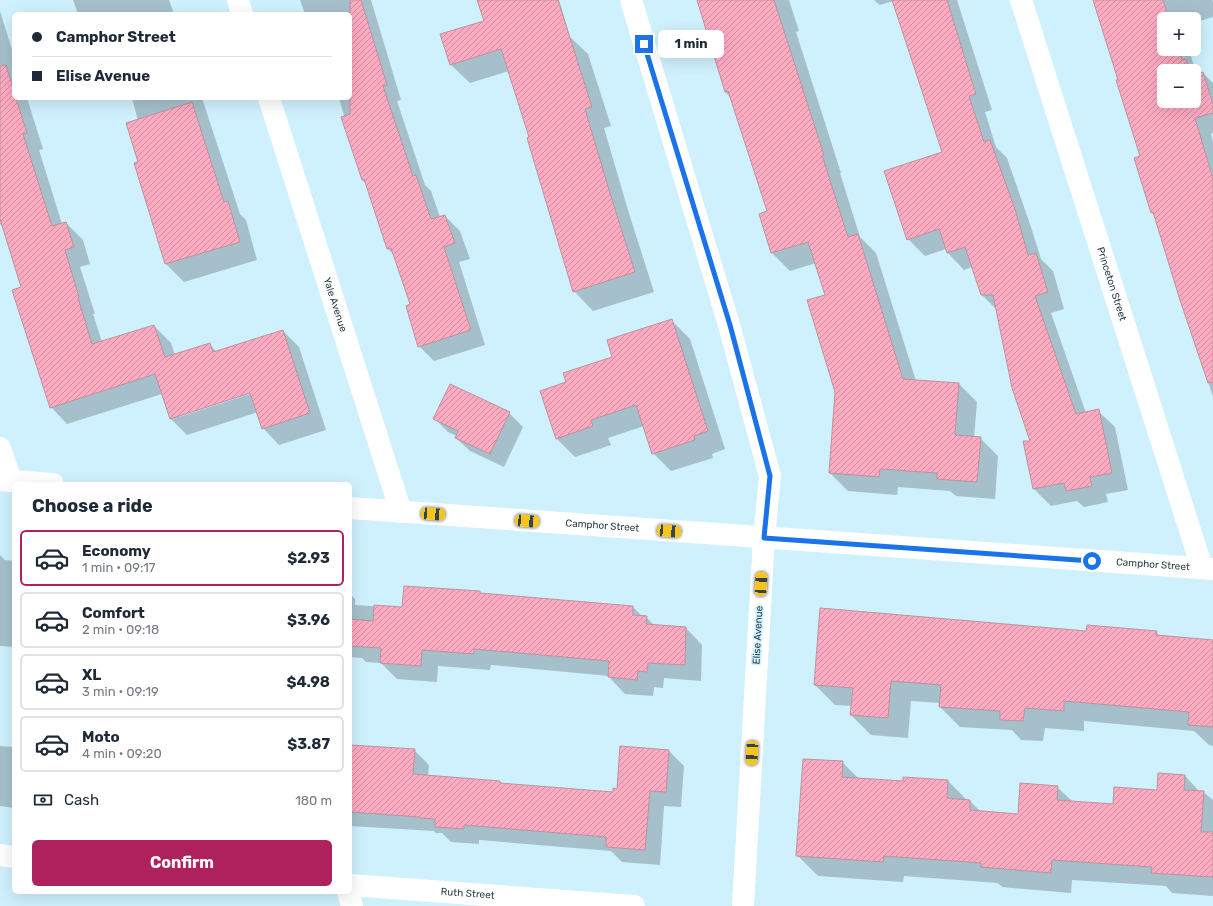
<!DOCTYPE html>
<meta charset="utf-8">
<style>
:root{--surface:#fff;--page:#f6f6f7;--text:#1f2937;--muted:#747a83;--line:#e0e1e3;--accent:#ae215d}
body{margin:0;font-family:Rubik,sans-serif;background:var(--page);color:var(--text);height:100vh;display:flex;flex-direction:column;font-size:15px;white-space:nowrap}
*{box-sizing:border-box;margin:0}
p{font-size:13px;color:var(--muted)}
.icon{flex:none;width:22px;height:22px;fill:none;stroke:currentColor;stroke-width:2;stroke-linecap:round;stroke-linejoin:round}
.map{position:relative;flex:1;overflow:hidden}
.sheet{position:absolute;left:12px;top:482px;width:340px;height:412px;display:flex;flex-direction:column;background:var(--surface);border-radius:6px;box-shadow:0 4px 16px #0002}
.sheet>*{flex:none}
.top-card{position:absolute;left:12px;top:12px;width:340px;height:88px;border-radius:6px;box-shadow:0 4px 16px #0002;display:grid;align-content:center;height:88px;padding:0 20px;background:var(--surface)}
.tools{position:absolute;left:1157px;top:12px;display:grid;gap:8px}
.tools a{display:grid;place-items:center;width:44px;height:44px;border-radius:6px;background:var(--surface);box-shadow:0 4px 16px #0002;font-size:20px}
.end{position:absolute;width:18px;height:18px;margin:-9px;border:5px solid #1a73e8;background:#fff;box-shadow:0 0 0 2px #fff}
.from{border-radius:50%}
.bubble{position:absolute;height:28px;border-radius:6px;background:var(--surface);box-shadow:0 4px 16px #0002;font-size:13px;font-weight:700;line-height:28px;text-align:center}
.car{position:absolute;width:12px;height:24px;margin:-12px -6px;border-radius:5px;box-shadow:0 0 3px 1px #0007;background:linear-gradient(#f5c518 24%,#345 0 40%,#f5c518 0 76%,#345 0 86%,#f5c518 0)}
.top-card b{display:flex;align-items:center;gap:14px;height:38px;font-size:15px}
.top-card b+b{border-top:1px solid var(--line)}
.top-card i{width:10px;height:10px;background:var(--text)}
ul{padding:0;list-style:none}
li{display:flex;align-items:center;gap:12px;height:56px;margin:0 8px 6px;padding:0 12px;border:2px solid var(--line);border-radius:6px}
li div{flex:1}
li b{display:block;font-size:15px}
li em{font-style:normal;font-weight:700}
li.selected{border-color:var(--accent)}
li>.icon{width:36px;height:36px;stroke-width:1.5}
h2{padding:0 20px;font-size:18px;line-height:48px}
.pay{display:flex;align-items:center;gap:10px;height:44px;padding:0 20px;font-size:15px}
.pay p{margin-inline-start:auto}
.cta{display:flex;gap:8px;margin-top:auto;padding:8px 20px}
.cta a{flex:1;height:46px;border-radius:6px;background:var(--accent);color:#fff;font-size:16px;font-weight:700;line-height:46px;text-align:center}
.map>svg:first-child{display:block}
.shadow{fill:#0003;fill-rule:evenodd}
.building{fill:url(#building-hatch);stroke:#ba939d}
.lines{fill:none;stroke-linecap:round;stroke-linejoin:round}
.street{stroke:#fff;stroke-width:22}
.secondary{stroke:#fff;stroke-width:22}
.route{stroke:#1a73e8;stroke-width:5}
.labels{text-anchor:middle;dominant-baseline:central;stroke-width:3.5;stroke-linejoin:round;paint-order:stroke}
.street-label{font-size:10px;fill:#2b3c42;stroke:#cff0fd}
</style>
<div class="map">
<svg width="1213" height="906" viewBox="0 0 1213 906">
<defs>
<pattern id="building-hatch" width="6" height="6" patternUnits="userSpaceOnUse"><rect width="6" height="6" fill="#feabc2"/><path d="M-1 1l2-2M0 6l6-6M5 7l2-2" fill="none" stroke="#ce8c9f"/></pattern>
</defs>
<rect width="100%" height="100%" fill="#cff0fd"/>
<g class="shadow">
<path d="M73 0H169L174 14H78Z"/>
<path d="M300 0H371L401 100 397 101 425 185 431 191 440 217 445 216 460 231 470 259 459 262 485 345 434 361 419 346 411 305 395 256 388 249 366 184 362 180 339 98H350V14H305Z"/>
<path d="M478 0H559L570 37 588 54 611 126 604 128 628 210 654 292 593 311 574 291 530 138 509 71 470 83 450 64 485 22Z"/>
<path d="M697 0H789L799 31 796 32 841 173H840L860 237 876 253 916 381 959 384 977 402 974 438H980L998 456 995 499 956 496 950 491 898 487 897 495 848 491 830 473 836 392 826 295 816 263 790 271 772 253 769 212 731 98 725 92Z"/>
<path d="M874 0H957L992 110 985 112 996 147 1007 158 1031 227 1041 259 1053 271 1064 309 1051 313 1086 413 1098 411 1115 427 1128 490 1106 494 1108 502 1084 507 1077 501 1051 506 1034 489 1032 442 997 310 982 295 972 267 964 270 948 253 946 249 925 256 908 239 943 153 893 1 880 5Z"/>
<path d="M1094 0H1212L1213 2V17L1194 23V19H1164V49H1189L1195 70 1199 74 1203 73 1213 83V133L1211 134 1213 142V397L1155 216 1152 213 1141 157ZM1164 71H1194V101H1164Z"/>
<path d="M0 11 14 56V98H27L43 149 39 150 62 224 66 223 83 240 90 264 80 267 95 314H93L102 342 154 326 171 343 175 355 210 345 217 352 283 331 299 347 326 430 279 445 263 428 258 412 187 435 170 418 162 394 67 424 51 407 23 288 3 227 0 224ZM255 391 256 392 179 417V415Z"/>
<path d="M132 98H202L240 214 246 220 257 260 184 282 166 264 139 163 138 121Z"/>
<path d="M671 320 690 339 725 449 712 454 713 458 671 471 653 453 644 426 608 438 611 445 575 457 557 439 541 392 567 383 613 358Z"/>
<path d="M509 413 523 427 504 467 470 451 456 438 457 436 448 432 435 419Z"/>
<path d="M0 555 5 560 14 561V647L0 646Z"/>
<path d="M350 594 355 599V605L403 608 481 594 633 607 643 617H646L655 626 686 628 702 645 701 681 664 678 663 688 654 687 653 696 625 694 609 677V676L491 665 490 670 438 666 437 682 397 679 381 663 366 662 362 658 350 657Z"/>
<path d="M1087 632H1156L1160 636 1213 640V746L1209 745 1194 731 1084 721V731L1045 728 1043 741 1021 740 1012 730 960 727 940 707V703L911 701 908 738 871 735 851 715 852 706 835 705 815 685Z"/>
<path d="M0 746 14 747V808L0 806Z"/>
<path d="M350 746 414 750 429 765 428 776 500 782 503 784 614 793 669 751 684 766 681 807 664 806 660 865 622 862 611 851 479 840V844L451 842 442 833H436L434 831 350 826Z"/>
<path d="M842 762 859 779 904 782 948 781 967 800 970 801 981 812 1018 815 1057 787 1073 802 1114 805 1158 791 1185 776 1200 792H1203L1213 800V896L1172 893 1166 886 1072 880 1071 893 1002 887 998 883 904 876 903 882 818 876 797 855Z"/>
</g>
<g class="building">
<path d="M350 0H361L387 85 383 86 413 176 416 175 431 219 445 215 455 243 444 247 471 330 418 347 406 306 410 304 391 248 387 249 364 179 362 180 341 117 350 114Z"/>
<path d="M477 0H558L592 107 585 109 609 190 635 272 573 292 527 138 529 137 501 49 450 65 440 34 484 21Z"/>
<path d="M697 0H774L824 155H822L848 237 858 234 903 379 959 383 955 435 981 437 977 482 937 479V473L880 469 879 477 829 473 835 392 807 300 825 295 808 242 771 253 759 214 767 211 728 91 725 92Z"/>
<path d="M892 0H947L976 94 969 96 984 142 990 140 1015 209 1028 255 1036 253 1048 292 1035 296 1076 414 1099 409 1112 473 1090 477 1092 486 1066 491 1064 483 1033 489 1023 441H1030L1012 388 993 295H981L965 247 947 253 939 229 907 240 884 171 942 152Z"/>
<path d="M1093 0H1163L1169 19H1164V49H1178L1182 60 1186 59 1189 71H1164V101H1194V75L1203 72 1213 104V113L1195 118 1213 179V382L1208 383 1179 297 1153 212 1151 213 1134 158 1140 156 1116 80H1118Z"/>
<path d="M6 65 14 91V98H16L27 133 23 134 52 226 66 222 74 247 65 250 79 297 78 298 92 344 154 325 165 357 210 343 213 352 283 330 310 413 262 429 250 393 170 419 155 374 50 408 12 290 21 287 0 219V66Z"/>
<path d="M192 102 224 202 228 201 240 242 165 264 134 163 138 162 126 123Z"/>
<path d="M672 319 708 431 694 436 695 440 652 454 636 405 591 420 593 426 556 439 540 391 566 382 563 373 612 357 607 340Z"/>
<path d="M450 384 510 412 490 454 455 438 458 431 433 419Z"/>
<path d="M404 586 480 591V593L633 606V615L647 616 646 624 686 627 685 665 648 663 647 672 638 671 637 680 608 677 609 661 474 649V654L422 650 421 666 380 663 381 648 350 646V619L373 621 374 605 402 607Z"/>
<path d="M820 608 1086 631 1087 625 1157 631 1156 635 1213 640V727L1188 725 1189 712 1064 701V711L1025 708 1023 721 1000 720V711L939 707 941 685 891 681 888 718 850 715 853 688 814 685Z"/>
<path d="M350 745 415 749 413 774 500 781V783L613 792V788L617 789 620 746 669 750 666 792 650 791 645 850 606 847V837L464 825V829L435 827V819L420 818V817L350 812Z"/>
<path d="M803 759 843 761 842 777 903 781V777L948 780 947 798 970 800V810L1018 814 1020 783 1058 786 1057 800 1113 804 1114 787 1157 790 1158 773 1185 775 1184 790 1204 791 1201 832H1213V877L1151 873 1152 867 1052 860 1051 873 981 867V863L884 856 883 862 796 856Z"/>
</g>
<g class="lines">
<g class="street">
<path d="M238 0 242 14"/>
<path id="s1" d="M1021 0 1202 568"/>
<path id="s2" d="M269 98 401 512"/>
<path d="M0 448 11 481"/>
<path d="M0 480 53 484"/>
<path id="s3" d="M350 508 1213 569"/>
<path d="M0 855 14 857"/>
<path id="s4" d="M350 885 634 906"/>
<path d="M348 892 352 906"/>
</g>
<path class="secondary" d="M631 0 729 325 770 476 764 538 743 906"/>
</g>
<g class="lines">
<path class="route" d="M644 44 730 325 770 476 764 538 1092 561"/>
</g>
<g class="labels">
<g class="street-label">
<text stroke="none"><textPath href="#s1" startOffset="298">Princeton Street</textPath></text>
<text stroke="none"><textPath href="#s2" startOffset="217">Yale Avenue</textPath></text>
<text stroke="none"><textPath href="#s3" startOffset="253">Camphor Street</textPath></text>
<text stroke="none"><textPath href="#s3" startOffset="805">Camphor Street</textPath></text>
<text transform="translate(758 635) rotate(-87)">Elise Avenue</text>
<text stroke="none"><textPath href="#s4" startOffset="118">Ruth Street</textPath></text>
</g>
</g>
</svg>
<div class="tools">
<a>+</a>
<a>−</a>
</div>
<i class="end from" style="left:1092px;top:561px"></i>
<i class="end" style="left:644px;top:44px"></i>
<div class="bubble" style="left:658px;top:30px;width:66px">1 min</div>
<i class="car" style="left:433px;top:514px;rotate:94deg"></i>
<i class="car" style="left:527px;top:521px;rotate:94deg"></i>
<i class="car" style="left:669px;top:531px;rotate:94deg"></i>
<i class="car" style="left:761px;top:584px;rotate:3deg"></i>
<i class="car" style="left:752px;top:753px;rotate:183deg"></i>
<div class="top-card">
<b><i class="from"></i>Camphor Street</b>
<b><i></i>Elise Avenue</b>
</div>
<section class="sheet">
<h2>Choose a ride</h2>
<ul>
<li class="selected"><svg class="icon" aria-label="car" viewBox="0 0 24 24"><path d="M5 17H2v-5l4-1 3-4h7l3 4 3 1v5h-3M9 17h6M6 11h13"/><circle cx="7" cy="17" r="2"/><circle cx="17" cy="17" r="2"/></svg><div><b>Economy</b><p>1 min · 09:17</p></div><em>$2.93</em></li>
<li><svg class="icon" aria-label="car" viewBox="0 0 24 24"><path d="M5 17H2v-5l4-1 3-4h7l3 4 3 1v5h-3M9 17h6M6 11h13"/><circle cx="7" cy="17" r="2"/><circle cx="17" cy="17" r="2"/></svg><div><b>Comfort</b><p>2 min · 09:18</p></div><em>$3.96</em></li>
<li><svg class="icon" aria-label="car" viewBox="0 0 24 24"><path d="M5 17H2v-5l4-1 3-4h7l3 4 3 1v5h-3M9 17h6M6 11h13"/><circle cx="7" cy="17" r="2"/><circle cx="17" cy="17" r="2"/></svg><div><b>XL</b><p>3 min · 09:19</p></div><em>$4.98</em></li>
<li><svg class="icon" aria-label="car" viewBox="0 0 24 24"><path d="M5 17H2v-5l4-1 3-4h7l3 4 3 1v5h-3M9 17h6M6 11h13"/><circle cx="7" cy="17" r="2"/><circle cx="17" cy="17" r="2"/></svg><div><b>Moto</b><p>4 min · 09:20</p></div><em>$3.87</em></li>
</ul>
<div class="pay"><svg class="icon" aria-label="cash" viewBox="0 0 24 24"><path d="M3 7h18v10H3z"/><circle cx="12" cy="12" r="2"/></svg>Cash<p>180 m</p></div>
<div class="cta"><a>Confirm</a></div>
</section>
</div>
